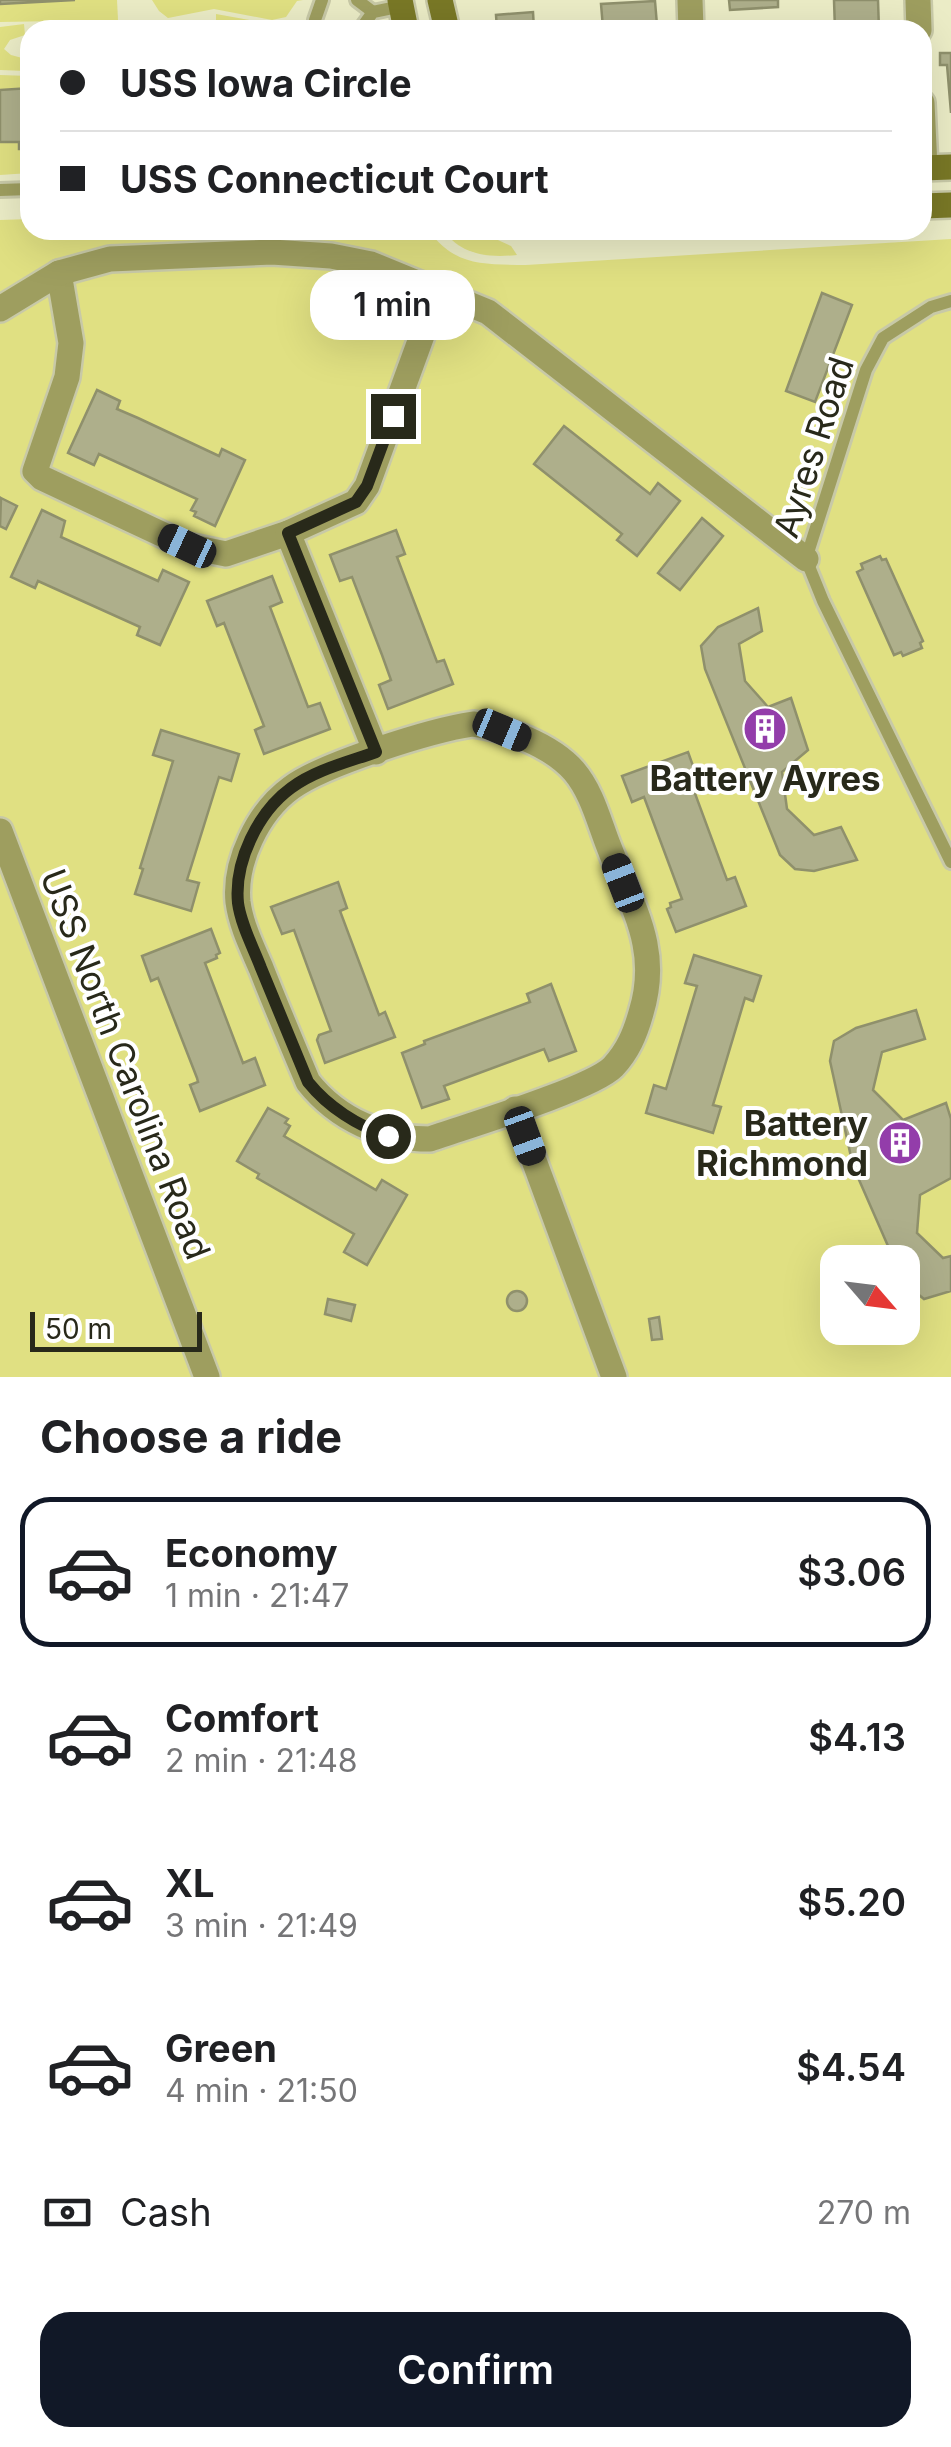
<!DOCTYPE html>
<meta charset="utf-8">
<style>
:root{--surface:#fff;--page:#f6f6f6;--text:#202124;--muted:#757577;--line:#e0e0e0;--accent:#111827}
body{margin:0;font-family:Inter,sans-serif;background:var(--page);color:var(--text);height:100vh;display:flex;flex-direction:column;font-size:38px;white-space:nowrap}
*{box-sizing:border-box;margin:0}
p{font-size:32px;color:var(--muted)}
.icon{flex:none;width:55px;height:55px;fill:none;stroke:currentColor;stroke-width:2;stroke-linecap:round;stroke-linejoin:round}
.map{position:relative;height:1377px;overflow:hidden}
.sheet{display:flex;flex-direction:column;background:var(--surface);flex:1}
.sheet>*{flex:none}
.top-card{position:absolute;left:20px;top:20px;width:912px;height:220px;border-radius:30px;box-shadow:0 10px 40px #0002;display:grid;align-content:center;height:220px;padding:0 40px;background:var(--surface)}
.needle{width:65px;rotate:118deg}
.fabs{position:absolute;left:820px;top:1245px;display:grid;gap:20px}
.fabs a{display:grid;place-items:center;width:100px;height:100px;border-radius:20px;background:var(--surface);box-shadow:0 10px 40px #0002;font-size:50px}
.scale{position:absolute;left:30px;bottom:25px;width:172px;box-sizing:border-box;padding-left:10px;border:5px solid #28291a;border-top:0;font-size:28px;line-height:35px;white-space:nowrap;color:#28291a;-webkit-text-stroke:8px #fff;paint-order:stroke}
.end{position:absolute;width:45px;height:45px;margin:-22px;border:12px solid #28291a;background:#fff;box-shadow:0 0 0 5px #fff}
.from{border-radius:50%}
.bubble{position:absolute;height:70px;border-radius:30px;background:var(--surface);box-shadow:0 10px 40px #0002;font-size:32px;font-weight:600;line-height:70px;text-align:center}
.car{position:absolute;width:30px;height:60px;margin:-30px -15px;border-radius:12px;box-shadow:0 0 8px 2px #0007;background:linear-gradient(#222 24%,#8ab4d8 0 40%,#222 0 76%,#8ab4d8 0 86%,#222 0)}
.top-card b{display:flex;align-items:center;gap:35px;height:95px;font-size:38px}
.top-card b+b{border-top:2px solid var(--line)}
.top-card i{width:25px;height:25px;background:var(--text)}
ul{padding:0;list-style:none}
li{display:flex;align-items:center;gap:30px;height:150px;margin:0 20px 15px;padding:0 20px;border:5px solid transparent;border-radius:30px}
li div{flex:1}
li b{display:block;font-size:38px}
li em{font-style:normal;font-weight:600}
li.selected{border-color:var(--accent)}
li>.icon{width:90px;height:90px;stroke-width:1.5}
h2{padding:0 40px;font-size:45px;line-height:120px}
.pay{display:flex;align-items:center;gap:25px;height:110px;padding:0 40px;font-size:38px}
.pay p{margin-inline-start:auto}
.cta{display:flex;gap:20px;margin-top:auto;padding:20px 40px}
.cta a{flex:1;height:115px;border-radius:30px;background:var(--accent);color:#fff;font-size:40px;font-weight:600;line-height:115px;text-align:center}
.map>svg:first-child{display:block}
.green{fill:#e0e082;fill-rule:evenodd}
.building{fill:#aeaf8b;stroke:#8f906c;stroke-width:2.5}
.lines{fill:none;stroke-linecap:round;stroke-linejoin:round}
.lane-casing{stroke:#c8c9a7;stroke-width:18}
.street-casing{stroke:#c8c9a7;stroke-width:30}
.secondary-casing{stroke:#c8c9a7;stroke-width:30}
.lane{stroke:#9e9e5f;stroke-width:12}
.street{stroke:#9e9e5f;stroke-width:25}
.secondary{stroke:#797826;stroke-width:25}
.route{stroke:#28291a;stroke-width:12}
.labels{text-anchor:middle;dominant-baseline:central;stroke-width:8;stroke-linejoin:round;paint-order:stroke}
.street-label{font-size:35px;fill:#28291a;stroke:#fff}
.poi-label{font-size:35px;font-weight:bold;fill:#28291a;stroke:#fff}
</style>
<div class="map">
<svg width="951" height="1377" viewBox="0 0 951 1377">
<rect width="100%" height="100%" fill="#ebecc6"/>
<g class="green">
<path d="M75 0H117L118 20 0 22V4Z"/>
<path d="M152 0H303L297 1 286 17 272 20 214 9 168 18 159 11Z"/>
<path d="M216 14 255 21 268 30H238L216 23Z"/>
<path d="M24 24 25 35 10 40 4 49 11 55 26 59V71L0 70V27Z"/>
<path d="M0 75 30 76V88L0 90Z"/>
<path d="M0 142H19V149H30V173L0 175Z"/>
<path d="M30 219V230H428C456 267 483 264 526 265L951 239V1377H0V220ZM838 1262H902V1328H838Z"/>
<path d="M443 230H476L511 246 517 255C488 258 461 255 443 230Z"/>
</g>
<g class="building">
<path d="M0 0H75L0 4Z"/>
<path d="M729 0H778V7L730 10Z"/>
<path d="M834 0H878L879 30H835Z"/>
<path d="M655 1 657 25 603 28 601 4Z"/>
<path d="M533 12 534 29 497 30 496 15Z"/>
<path d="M783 23V30H730L729 25Z"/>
<path d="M940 53H951V113L947 65H940Z"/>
<path d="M30 88V149H19V142H0V90Z"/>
<path d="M822 293 852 305 815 402 786 391Z"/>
<path d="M97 390 120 401 117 409 138 418 219 456 222 449 245 460 215 526 194 516 196 512 191 510 197 499 99 454 94 465 68 453Z"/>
<path d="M564 426 650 494 658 483 680 501 637 556 617 540 622 534 534 464Z"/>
<path d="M1 498 17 506 6 529 0 526Z"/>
<path d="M42 510 65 521 61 537 158 581 163 570 189 582 160 645 137 635 140 627 38 581 35 588 11 577Z"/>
<path d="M702 518 723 536 680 590 658 573Z"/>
<path d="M396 530 405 554 397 557 437 662 444 660 453 684 388 709 379 685 391 680 382 655 352 577 340 581 330 555Z"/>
<path d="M880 556 882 560 886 559 923 641 920 643 922 648 903 656 901 652 894 655 857 572 863 569 861 564Z"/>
<path d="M272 576 282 602 270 607 308 707 320 703 330 729 264 754 255 730 264 726 224 623 217 626 207 601Z"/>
<path d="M758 608 762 631 739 644 745 681 768 707 791 698 808 750 782 772 787 809 814 835 841 827 857 860 814 871 795 869 780 855 705 669 701 646 718 627Z"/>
<path d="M161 730 239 754 231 781 219 777 187 880 199 883 191 911 135 894 143 869 140 868 173 761 153 755Z"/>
<path d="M688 752 697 777 690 780 727 880 735 877 746 906 676 932 667 909 671 907 670 903 682 899 644 797 632 802 622 776Z"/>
<path d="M338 882 347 908 340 911 379 1015 385 1012 395 1037 325 1063 317 1040 319 1035 331 1031 294 930 282 934 271 907Z"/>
<path d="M211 929 220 953 216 955 217 958 205 963 243 1063 255 1058 265 1085 200 1111 190 1085 198 1082 197 1078 158 978 151 981 142 956Z"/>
<path d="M694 955 761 976 753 1001 745 998 713 1105 721 1107 713 1133 646 1113 654 1085 666 1089 697 986 685 983Z"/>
<path d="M551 984 576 1051 549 1061 544 1049 444 1086 449 1099 422 1108 402 1053 425 1044 424 1041 530 1002 527 994Z"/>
<path d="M916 1010 925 1039 882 1052 873 1090 903 1120 946 1103 951 1119V1178L920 1195 917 1233 943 1258 951 1256V1291L924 1299 904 1283 902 1262H895L853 1166 830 1061 834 1041 856 1028Z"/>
<path d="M268 1108 288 1119 285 1123 290 1126 284 1136 376 1190 382 1180 407 1195 367 1265 344 1252 354 1234 257 1178 259 1174 237 1161Z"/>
<circle cx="517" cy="1301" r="10"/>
<path d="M328 1299 355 1305 351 1321 325 1314Z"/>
<path d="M659 1317 662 1339 652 1340 649 1319Z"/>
</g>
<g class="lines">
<defs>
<g id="lane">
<path d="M357 0 373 12"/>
<path d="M317 30 315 20 322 0"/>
<path d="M360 30 373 12 402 6"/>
<path d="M0 190 30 189"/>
<path d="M951 301 931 307 883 338 866 370 806 559 823 601 951 862"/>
</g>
<g id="street">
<path d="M690 0 691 30"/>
<path d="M918 0 919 30"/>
<path d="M922 103 925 168"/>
<path d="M59 273 71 343 67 377 35 471 42 478 187 546 226 554 288 533 356 502 367 486 439 289"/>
<path d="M0 309 59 273 110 259 272 252 331 256 371 264 488 312 806 559"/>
<path d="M288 533 376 752"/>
<path d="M473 724C506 728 551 745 574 771 592 792 599 822 609 847 632 907 661 948 641 1013 635 1034 628 1051 613 1067 591 1089 467 1126 430 1139 383 1139 338 1120 308 1082 292 1044 276 1006 261 968 252 947 241 925 238 902 234 862 258 812 291 788 323 764 432 730 473 724Z"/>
<path d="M0 831 207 1377"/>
<path d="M515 1109 614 1377"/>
</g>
<g id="secondary">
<path d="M400 0 406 30"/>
<path d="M440 0 447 30"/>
<path d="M922 168 951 167"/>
<path d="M922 206 951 205"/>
</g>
</defs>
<use href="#lane" class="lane-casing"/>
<use href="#street" class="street-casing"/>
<use href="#secondary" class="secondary-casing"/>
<use href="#lane" class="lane"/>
<use href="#street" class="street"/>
<use href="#secondary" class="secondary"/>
</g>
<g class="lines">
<path class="route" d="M388 1136C358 1126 328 1107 308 1082 292 1044 277 1006 261 968 253 947 241 925 238 903 234 862 258 812 291 788 315 770 348 762 376 752L288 533 356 502 367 486 393 416"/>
</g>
<defs>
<symbol id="building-disc" viewBox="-11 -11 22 22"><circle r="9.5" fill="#933daa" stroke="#fff"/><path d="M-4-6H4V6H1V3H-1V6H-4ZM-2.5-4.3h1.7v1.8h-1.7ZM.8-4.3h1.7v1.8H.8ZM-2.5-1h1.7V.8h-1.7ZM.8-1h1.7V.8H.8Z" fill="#fff"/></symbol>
</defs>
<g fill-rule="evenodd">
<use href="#building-disc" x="740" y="704" width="50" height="50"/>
<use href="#building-disc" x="875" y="1118" width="50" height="50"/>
</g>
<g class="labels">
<g class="street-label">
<text transform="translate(813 447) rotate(-72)">Ayres Road</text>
<text transform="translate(126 1064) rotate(69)">USS North Carolina Road</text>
</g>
<g class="poi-label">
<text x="765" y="778">Battery Ayres</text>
<text x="868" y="1123" text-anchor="end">Battery<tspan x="868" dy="40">Richmond</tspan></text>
</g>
</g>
</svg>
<div class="fabs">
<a><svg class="needle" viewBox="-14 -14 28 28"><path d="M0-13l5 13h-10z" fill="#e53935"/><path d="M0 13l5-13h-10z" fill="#757577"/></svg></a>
</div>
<div class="scale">50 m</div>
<i class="end from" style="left:388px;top:1136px"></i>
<i class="end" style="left:393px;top:416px"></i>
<div class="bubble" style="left:310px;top:270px;width:165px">1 min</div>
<i class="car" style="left:187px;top:546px;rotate:295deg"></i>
<i class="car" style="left:502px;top:730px;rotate:113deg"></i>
<i class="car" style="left:623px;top:883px;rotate:339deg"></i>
<i class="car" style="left:525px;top:1136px;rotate:160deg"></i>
<div class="top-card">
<b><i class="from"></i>USS Iowa Circle</b>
<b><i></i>USS Connecticut Court</b>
</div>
</div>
<section class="sheet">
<h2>Choose a ride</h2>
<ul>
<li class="selected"><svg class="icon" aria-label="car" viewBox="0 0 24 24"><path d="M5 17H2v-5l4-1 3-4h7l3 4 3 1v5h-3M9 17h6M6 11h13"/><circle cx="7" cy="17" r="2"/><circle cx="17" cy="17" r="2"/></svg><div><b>Economy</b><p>1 min · 21:47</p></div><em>$3.06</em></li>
<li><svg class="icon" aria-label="car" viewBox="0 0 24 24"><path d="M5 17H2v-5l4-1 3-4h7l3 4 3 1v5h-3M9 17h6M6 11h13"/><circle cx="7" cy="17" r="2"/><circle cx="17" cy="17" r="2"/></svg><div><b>Comfort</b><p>2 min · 21:48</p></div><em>$4.13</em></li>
<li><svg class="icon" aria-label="car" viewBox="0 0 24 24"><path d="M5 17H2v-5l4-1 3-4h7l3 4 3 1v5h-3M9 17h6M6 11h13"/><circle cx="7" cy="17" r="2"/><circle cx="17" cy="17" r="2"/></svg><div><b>XL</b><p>3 min · 21:49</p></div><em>$5.20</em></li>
<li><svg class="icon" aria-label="car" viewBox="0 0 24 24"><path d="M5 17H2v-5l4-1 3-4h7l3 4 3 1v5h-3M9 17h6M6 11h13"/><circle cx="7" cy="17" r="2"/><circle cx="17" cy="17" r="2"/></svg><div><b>Green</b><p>4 min · 21:50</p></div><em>$4.54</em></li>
</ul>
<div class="pay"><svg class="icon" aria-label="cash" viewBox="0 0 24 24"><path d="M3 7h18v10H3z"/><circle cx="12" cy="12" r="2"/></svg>Cash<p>270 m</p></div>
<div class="cta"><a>Confirm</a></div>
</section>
